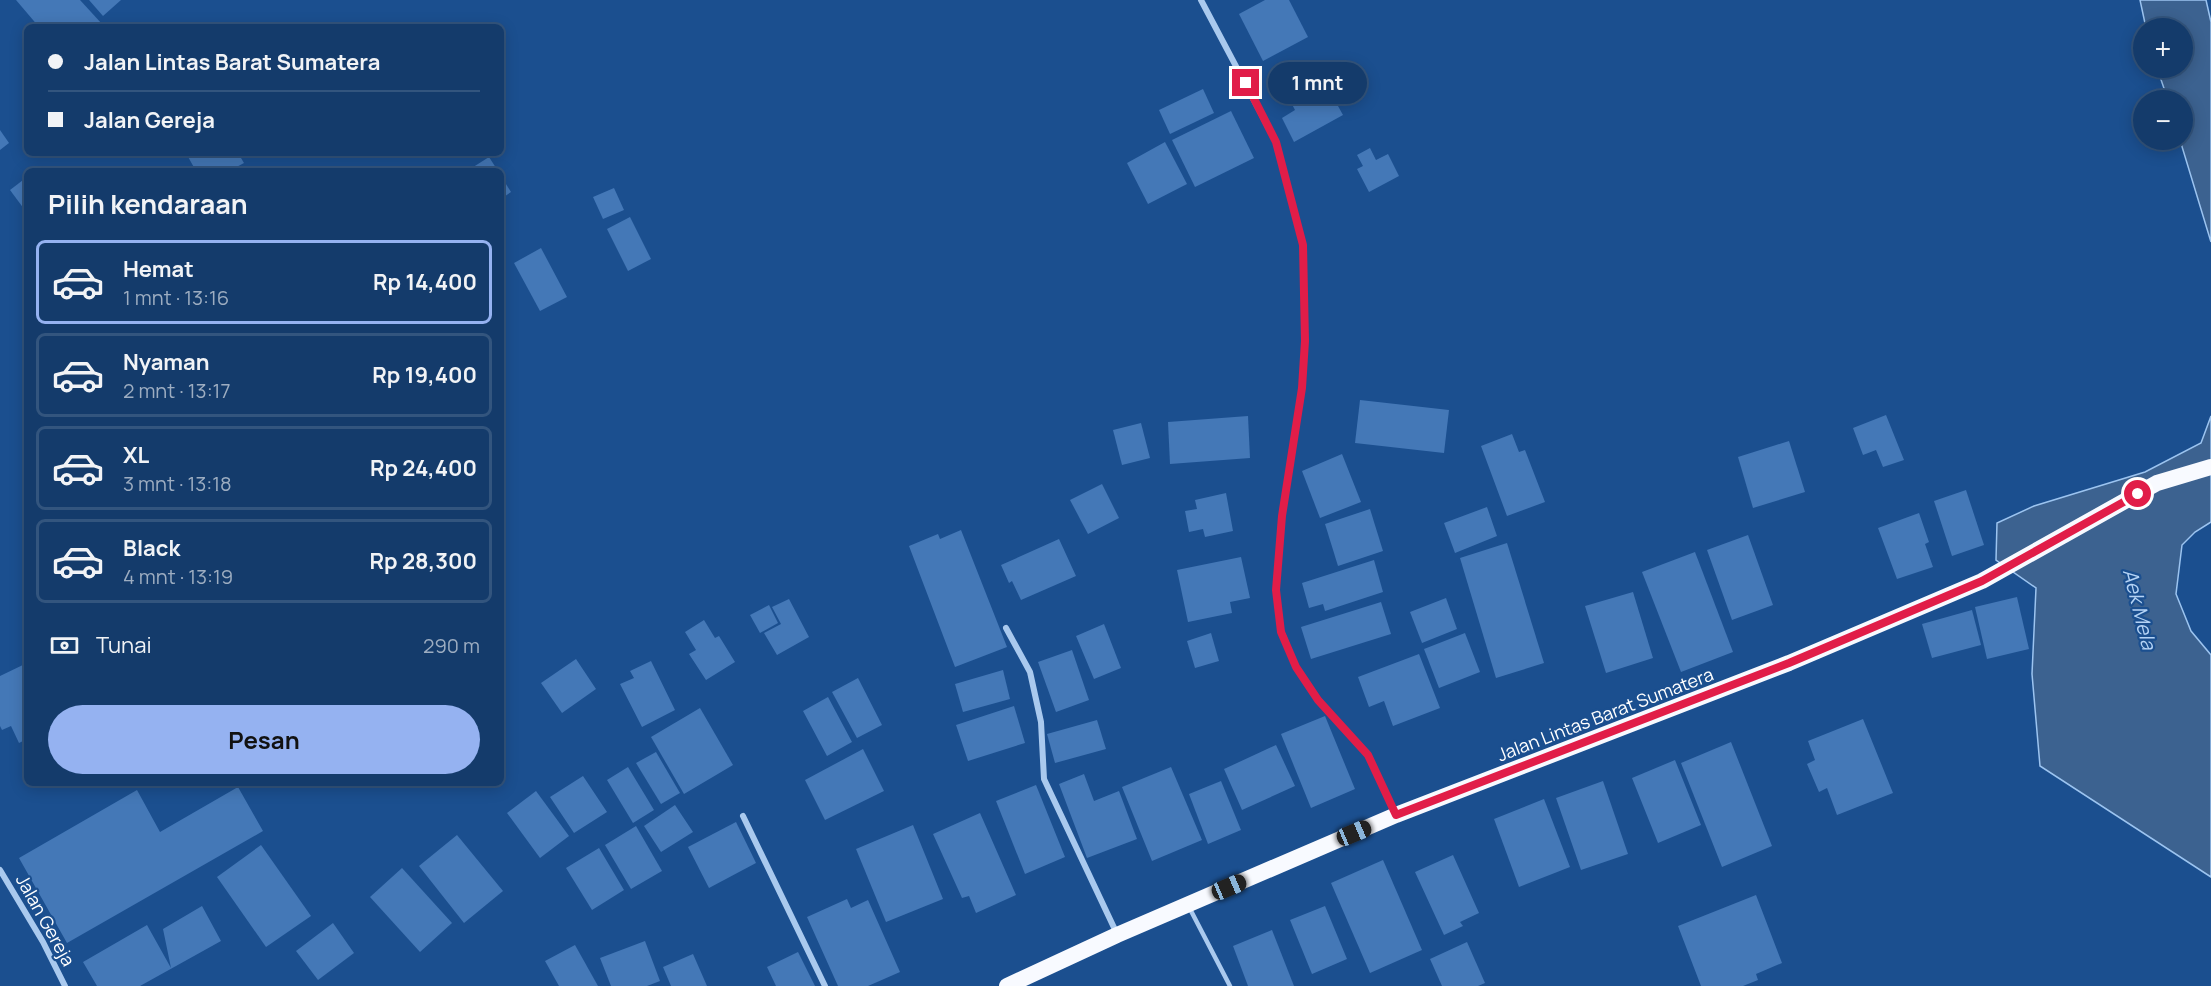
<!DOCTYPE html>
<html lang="id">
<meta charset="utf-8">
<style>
:root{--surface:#143b6b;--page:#214673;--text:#f1f3f6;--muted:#9dadc1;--line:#33557e;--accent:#95b2f1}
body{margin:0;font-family:Manrope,sans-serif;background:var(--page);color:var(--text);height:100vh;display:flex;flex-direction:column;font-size:22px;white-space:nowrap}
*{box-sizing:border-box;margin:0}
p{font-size:20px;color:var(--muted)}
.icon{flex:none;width:33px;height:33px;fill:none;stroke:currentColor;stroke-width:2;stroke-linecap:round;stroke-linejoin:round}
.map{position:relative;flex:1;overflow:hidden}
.drawer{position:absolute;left:24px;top:168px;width:480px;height:618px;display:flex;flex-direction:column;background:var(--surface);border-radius:9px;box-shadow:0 3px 15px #0003,0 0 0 2px var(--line)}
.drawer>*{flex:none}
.banner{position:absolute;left:24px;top:24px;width:480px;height:132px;border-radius:9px;box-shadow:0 3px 15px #0003,0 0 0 2px var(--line);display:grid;align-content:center;height:132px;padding:0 24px;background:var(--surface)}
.controls{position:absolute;left:2133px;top:18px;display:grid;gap:12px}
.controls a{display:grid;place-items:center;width:60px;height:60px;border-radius:50%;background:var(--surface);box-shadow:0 3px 15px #0003,0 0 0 2px var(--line);font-size:30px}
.end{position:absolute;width:27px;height:27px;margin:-14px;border:8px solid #e11d48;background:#fff;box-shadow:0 0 0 3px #fff}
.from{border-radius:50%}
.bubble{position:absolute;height:42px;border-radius:21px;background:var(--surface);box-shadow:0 3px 15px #0003,0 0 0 2px var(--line);font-size:20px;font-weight:700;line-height:42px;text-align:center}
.car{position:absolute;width:18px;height:36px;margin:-18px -9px;border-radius:8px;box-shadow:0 0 4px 2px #0007;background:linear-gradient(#222 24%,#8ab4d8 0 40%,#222 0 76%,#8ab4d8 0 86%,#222 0)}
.banner b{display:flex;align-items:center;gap:21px;height:57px;font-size:22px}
.banner b+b{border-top:2px solid var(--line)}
.banner i{width:15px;height:15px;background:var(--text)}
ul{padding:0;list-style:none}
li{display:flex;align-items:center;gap:18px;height:84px;margin:0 12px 9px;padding:0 12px;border:3px solid var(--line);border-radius:9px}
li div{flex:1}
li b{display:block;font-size:22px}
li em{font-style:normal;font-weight:700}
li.selected{border-color:var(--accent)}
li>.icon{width:54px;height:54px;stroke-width:1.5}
h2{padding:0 24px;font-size:27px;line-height:72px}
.pay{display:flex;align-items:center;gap:15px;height:66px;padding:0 24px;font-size:22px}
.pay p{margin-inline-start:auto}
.action{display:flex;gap:12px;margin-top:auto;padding:12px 24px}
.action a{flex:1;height:69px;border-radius:36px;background:var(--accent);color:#111;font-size:24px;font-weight:700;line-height:69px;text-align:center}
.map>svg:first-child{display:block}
.water{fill:#3c6290;stroke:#9cc4f0;stroke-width:1.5}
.building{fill:#4478b7}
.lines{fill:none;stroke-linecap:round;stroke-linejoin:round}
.service{stroke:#a9c9ee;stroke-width:4.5}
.minor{stroke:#a9c9ee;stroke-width:6}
.trunk{stroke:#f8faff;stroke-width:16}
.route{stroke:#e11d48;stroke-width:8}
.labels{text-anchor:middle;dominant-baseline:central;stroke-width:4.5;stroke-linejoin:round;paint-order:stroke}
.street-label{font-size:18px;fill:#fff;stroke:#1b4f8f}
.water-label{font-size:20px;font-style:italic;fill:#b5d3f5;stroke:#1b4f8f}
</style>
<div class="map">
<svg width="2211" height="986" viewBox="0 0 2211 986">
<rect width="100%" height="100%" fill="#1b4f8f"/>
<g class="water">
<path d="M2140 0H2206L2211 22V242L2180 140H2182V100H2168L2157 68H2182V28H2146Z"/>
<path d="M2211 416V522L2195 532 2182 545 2176 594 2191 631 2211 655V877L2040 766 2032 674 2036 588 1996 560 1997 523 2034 506 2145 472 2201 443Z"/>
</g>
<g class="building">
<path d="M16 0H80L102 24 98 27H39Z"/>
<path d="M89 0H121L103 16Z"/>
<path d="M1265 0H1289L1308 37 1263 61 1239 14Z"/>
<path d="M1318 70 1343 115 1294 142 1282 118 1295 110 1284 89Z"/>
<path d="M1203 89 1214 113 1170 134 1159 110Z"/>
<path d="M1231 111 1254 158 1195 187 1172 140Z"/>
<path d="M0 130 9 143 0 150Z"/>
<path d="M1165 142 1187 184 1148 204 1127 163Z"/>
<path d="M1370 148 1376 160 1388 154 1399 176 1369 192 1357 169 1363 166 1357 155Z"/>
<path d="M189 153H238L244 163 229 171H196L187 155Z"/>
<path d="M489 157 498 171H467Z"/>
<path d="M501 176 511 192 501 199Z"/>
<path d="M27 177V213L10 190Z"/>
<path d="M614 188 624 210 603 219 593 197Z"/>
<path d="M630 217 651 259 628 271 607 229Z"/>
<path d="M541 248 567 297 540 311 514 263Z"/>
<path d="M1360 400 1449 410 1444 453 1355 443Z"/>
<path d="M1886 415 1904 460 1883 467 1876 450 1863 455 1853 428Z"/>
<path d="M1248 416 1250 458 1170 464 1168 422Z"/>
<path d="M1141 423 1150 458 1122 465 1113 430Z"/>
<path d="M1512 434 1519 452 1525 450 1545 502 1507 516 1481 446Z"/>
<path d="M1789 441 1805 492 1753 508 1738 457Z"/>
<path d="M1342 454 1361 502 1320 518 1302 471Z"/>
<path d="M1102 484 1119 518 1088 534 1070 500Z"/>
<path d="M1966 490 1984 545 1952 556 1934 501Z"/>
<path d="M1226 493 1233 531 1205 537 1203 529 1189 532 1185 511 1197 509 1195 500Z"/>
<path d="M1487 507 1497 536 1455 553 1444 523Z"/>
<path d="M1370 509 1383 551 1338 566 1325 524Z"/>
<path d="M1919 513 1929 542 1925 544 1933 567 1897 579 1878 528Z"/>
<path d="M961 530 1007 647 955 667 909 546 938 534 940 539Z"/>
<path d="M1748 535 1773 605 1732 620 1707 550Z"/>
<path d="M1059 539 1076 576 1021 600 1012 581 1009 583 1001 565Z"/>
<path d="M1507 543 1544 663 1496 678 1460 558Z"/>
<path d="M1695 552 1733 652 1681 672 1642 572Z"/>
<path d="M1241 557 1250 598 1230 602 1232 613 1188 622 1177 570Z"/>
<path d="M1374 560 1383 592 1325 611 1323 604 1309 608 1302 583Z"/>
<path d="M1633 592 1653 658 1606 673 1585 606Z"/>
<path d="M2017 597 2029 649 1987 659 1975 607Z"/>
<path d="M1446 598 1457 629 1422 643 1410 612Z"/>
<path d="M789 599 809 637 777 655 764 633 781 624 772 607Z"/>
<path d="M1381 602 1391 634 1311 659 1301 627Z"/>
<path d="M769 605 778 623 760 633 750 615Z"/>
<path d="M1972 610 1981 645 1932 658 1922 624Z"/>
<path d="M704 620 715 638 719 636 735 662 706 680 689 654 696 650 685 632Z"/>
<path d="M1104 624 1121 668 1094 679 1076 636Z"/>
<path d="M1211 633 1219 661 1195 668 1187 641Z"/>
<path d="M1465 633 1480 672 1439 688 1424 649Z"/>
<path d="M1072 650 1089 700 1056 712 1038 662Z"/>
<path d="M1419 654 1440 708 1393 726 1384 701 1369 707 1358 677Z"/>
<path d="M576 659 596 689 562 713 541 683Z"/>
<path d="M651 661 675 710 642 727 620 684 634 678 630 671Z"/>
<path d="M27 663V739L19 743 11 726 2 730 0 726V676Z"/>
<path d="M1003 670 1010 699 963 712 955 684Z"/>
<path d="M858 678 882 725 857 738 832 692Z"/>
<path d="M828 697 852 742 827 756 803 711Z"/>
<path d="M1014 706 1025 743 968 761 956 725Z"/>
<path d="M700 708 733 765 684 794 651 737Z"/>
<path d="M1325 716 1355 789 1311 808 1281 734Z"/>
<path d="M1863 719 1893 793 1837 815 1827 788 1819 792 1807 764 1815 760 1808 741Z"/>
<path d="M1097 720 1106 749 1055 763 1047 734Z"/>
<path d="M1731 742 1772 846 1722 867 1681 763Z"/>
<path d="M1276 745 1295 786 1242 810 1224 769Z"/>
<path d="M863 749 884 791 825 820 805 780Z"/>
<path d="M656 752 680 793 661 804 636 763Z"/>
<path d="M1675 760 1701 825 1658 843 1632 778Z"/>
<path d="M628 767 654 810 633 823 607 780Z"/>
<path d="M1171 767 1202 840 1152 861 1122 787Z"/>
<path d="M1084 774 1094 801 1119 791 1137 839 1087 858 1059 784Z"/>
<path d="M583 776 607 812 574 833 550 797Z"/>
<path d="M1221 781 1241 830 1208 844 1189 794Z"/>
<path d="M1603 781 1628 854 1581 870 1556 798Z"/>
<path d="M1036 785 1065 857 1025 874 996 801Z"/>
<path d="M238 787 263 831 67 943 19 858 137 790 160 832Z"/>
<path d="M536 791 569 836 540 858 507 813Z"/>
<path d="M1544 799 1570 867 1519 887 1494 819Z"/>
<path d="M675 805 693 832 661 852 644 826Z"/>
<path d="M980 813 1016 895 976 913 969 896 962 898 933 834Z"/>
<path d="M736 822 756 863 709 888 688 847Z"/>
<path d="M913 825 943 899 886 922 856 849Z"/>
<path d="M636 826 662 871 631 889 605 845Z"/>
<path d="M457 835 503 891 464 923 419 866Z"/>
<path d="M261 845 311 916 266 947 217 877Z"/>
<path d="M599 848 624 890 592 910 566 868Z"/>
<path d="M1453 855 1479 913 1460 922 1463 926 1444 935 1415 872Z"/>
<path d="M1383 860 1422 950 1370 973 1331 883Z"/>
<path d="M402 868 452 923 420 952 370 897Z"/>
<path d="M1756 895 1782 963 1756 974 1758 980 1743 986H1701L1678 926Z"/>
<path d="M847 899 851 908 868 900 900 972 868 986H838L807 917Z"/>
<path d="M202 906 221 941 140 986H97L83 962 147 925 171 968 163 929Z"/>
<path d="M1325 906 1347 959 1312 974 1290 920Z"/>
<path d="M333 923 354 953 318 980 296 951Z"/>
<path d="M1272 930 1294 986H1248L1233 946Z"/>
<path d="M645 941 660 981 647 986H611L600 958Z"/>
<path d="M1467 942 1485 983 1478 986H1442L1430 959Z"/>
<path d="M575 945 598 986H559L545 961Z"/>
<path d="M798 952 815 986H776L767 967Z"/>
<path d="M693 954 707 986H671L663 967Z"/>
</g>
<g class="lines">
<path class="service" d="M1189 907 1230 986"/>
<g class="minor">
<path d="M1201 0 1276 142 1303 245 1305 341 1302 388 1282 516 1276 589 1281 631 1296 667 1318 700 1368 755 1395 813"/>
<path d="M1006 628 1030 672 1041 722 1044 779 1117 934"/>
<path d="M743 816 825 986"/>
<path d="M0 870 43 942 65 986"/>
</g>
<path class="trunk" d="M1007 986 1117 935 1396 815 1789 663 1982 581 2157 483 2211 467"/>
</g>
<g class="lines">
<path class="route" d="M1246 83 1276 142 1303 245 1305 341 1302 388 1282 516 1276 590 1281 632 1296 667 1318 700 1368 755 1396 815 1789 663 1982 581 2138 494"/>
</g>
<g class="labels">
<g class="street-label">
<text transform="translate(1605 714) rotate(-21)">Jalan Lintas Barat Sumatera</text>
<text transform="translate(46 920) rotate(61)">Jalan Gereja</text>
</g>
<g class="water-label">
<text transform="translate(2140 609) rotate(76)">Aek Mela</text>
</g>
</g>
</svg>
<div class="controls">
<a>+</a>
<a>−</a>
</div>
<i class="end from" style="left:2138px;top:494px"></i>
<i class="end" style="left:1246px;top:83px"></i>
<div class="bubble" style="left:1268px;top:62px;width:99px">1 mnt</div>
<i class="car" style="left:1354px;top:833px;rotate:67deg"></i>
<i class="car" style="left:1229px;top:887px;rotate:67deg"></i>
<div class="banner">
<b><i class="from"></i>Jalan Lintas Barat Sumatera</b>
<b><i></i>Jalan Gereja</b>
</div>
<section class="drawer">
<h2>Pilih kendaraan</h2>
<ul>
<li class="selected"><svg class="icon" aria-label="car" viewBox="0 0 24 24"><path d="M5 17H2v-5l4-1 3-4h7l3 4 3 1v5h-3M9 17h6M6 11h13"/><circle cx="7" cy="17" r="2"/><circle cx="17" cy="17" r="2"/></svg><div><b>Hemat</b><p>1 mnt · 13:16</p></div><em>Rp 14,400</em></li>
<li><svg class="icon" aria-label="car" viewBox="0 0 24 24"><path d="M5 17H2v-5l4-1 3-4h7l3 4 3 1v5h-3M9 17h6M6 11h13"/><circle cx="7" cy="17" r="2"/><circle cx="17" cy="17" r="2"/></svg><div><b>Nyaman</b><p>2 mnt · 13:17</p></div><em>Rp 19,400</em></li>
<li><svg class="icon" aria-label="car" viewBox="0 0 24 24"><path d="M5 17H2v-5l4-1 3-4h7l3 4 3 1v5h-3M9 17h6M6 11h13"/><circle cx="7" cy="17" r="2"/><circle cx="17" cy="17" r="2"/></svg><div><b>XL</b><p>3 mnt · 13:18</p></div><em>Rp 24,400</em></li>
<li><svg class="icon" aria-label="car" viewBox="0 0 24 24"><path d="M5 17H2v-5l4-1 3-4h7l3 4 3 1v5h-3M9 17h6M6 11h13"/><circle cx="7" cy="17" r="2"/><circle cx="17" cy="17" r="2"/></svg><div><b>Black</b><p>4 mnt · 13:19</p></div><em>Rp 28,300</em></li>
</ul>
<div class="pay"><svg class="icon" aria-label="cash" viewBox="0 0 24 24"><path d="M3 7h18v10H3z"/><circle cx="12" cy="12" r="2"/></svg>Tunai<p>290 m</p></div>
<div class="action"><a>Pesan</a></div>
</section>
</div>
